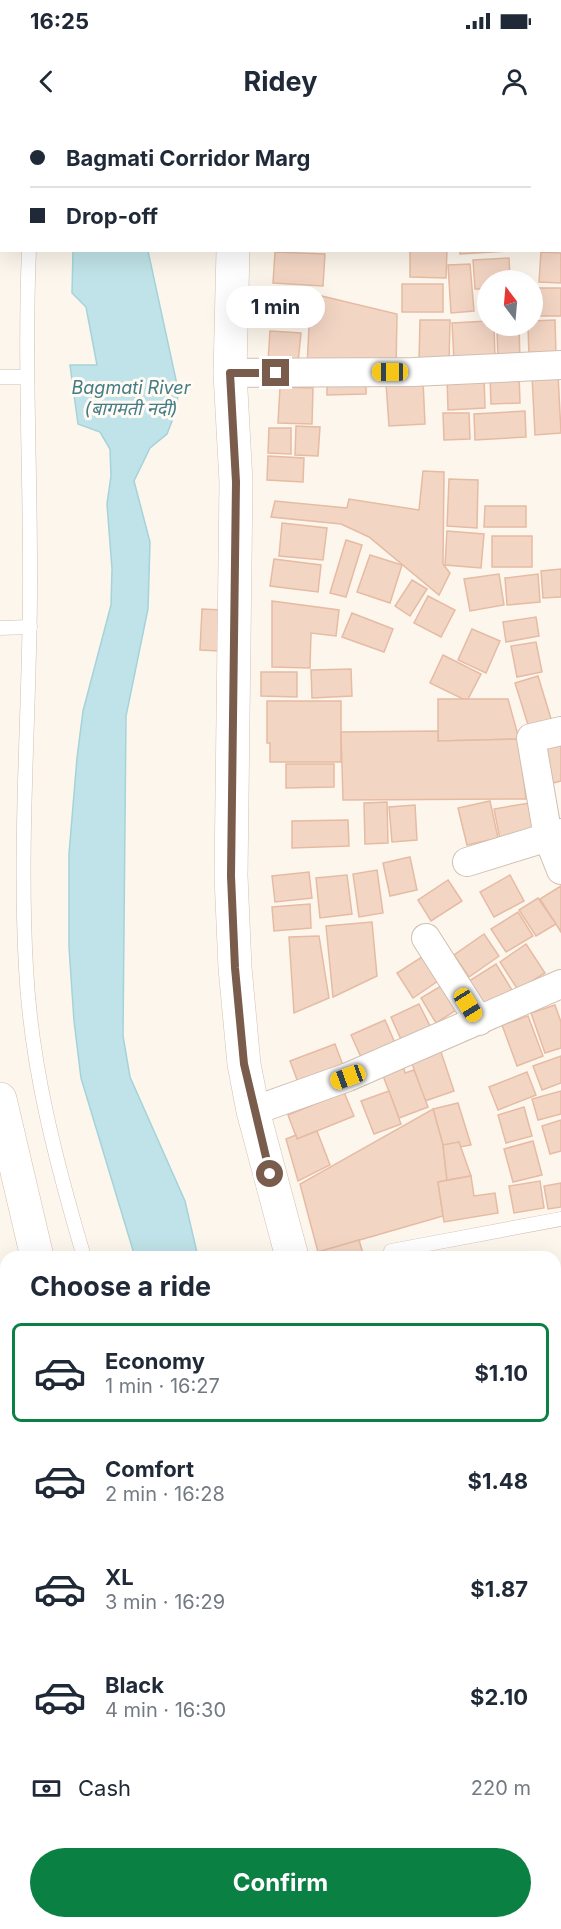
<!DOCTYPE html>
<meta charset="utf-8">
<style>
:root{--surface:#fff;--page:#f6f6f7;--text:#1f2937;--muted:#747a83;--line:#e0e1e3;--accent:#0b8043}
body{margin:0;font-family:Inter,"Noto Sans Devanagari",sans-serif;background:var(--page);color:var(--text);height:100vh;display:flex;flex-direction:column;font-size:22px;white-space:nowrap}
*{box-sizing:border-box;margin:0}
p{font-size:20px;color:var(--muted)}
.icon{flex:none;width:33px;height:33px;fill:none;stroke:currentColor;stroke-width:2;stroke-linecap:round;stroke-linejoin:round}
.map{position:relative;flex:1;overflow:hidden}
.side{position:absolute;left:0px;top:1131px;width:561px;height:678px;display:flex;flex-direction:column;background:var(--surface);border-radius:18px 18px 0 0;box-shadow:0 6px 24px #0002}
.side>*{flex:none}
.guide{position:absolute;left:0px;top:0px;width:561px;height:132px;box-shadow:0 6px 24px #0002;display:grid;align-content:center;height:132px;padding:0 30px;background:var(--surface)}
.needle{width:39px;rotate:344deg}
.controls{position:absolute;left:477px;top:150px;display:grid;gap:12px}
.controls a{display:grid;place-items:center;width:66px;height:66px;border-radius:50%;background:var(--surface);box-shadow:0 6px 24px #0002;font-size:30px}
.end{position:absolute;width:27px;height:27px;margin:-14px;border:8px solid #7a5c4d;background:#fff;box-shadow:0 0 0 3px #fff}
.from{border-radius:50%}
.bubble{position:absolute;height:42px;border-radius:21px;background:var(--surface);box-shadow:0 6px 24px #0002;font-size:20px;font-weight:700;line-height:42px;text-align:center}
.car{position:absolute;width:18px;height:36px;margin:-18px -9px;border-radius:8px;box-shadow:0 0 4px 2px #0007;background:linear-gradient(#f5c518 24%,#345 0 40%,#f5c518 0 76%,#345 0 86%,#f5c518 0)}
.guide b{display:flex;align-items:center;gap:21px;height:57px;font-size:22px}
.guide b+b{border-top:2px solid var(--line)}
.guide i{width:15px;height:15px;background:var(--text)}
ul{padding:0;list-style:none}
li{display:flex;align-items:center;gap:18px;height:99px;margin:0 12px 9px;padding:0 18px;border:3px solid transparent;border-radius:9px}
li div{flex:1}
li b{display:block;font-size:22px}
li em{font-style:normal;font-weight:700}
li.current{border-color:var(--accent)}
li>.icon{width:54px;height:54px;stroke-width:1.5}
h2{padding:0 30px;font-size:27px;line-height:72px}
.pay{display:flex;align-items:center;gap:15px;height:66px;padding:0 30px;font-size:22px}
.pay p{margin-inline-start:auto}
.primary-button{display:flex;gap:12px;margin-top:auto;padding:12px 30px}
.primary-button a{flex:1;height:69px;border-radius:36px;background:var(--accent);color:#fff;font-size:24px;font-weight:700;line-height:69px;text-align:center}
.status{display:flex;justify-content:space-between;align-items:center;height:42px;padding:0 30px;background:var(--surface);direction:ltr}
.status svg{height:16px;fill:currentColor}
header{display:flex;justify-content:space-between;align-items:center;height:78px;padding:0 30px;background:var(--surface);font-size:27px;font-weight:700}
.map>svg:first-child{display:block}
.water{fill:#bfe3e8;stroke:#a5d3da;stroke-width:1.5}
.building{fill:#f3d5c3;stroke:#e6bba3;stroke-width:1.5}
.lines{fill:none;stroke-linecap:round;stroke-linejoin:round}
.lane-casing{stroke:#d1beb0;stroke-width:15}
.street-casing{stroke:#d1beb0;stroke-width:30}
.secondary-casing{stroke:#d6c0b0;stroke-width:34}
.lane{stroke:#fff;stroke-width:14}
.street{stroke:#fff;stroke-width:28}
.secondary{stroke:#fff;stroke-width:33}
.route{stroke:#7a5c4d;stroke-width:8}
.labels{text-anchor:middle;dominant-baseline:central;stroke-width:6;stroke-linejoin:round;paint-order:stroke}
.water-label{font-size:18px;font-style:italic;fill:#437c86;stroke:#fffaf3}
</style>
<div class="status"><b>16:25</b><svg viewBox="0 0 49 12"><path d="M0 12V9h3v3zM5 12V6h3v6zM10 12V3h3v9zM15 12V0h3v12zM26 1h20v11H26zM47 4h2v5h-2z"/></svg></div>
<header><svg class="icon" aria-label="back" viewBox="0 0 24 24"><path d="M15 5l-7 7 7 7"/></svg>Ridey<svg class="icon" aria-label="person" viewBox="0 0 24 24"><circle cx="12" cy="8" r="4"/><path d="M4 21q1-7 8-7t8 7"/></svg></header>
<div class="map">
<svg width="561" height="1809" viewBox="0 0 561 1809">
<rect width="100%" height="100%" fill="#fdf6ec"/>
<g class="water">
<path d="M73 131H148L178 269 177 288 167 314 150 328 134 361 150 422 148 489 126 596 123 916 130 957 185 1081 198 1137H135L81 958 74 901 69 827V734L77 638 83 591 111 485 112 449 107 384 111 356 110 329 100 312 78 304 70 245H97L86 187 72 173Z"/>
<path d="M160 1803H243L242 1809H159Z"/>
</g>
<g class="building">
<rect x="323" y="0" width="95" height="2"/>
<path d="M530 0H561V11L560 2Z"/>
<path d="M410 130H447L446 158 410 157Z"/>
<path d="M460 130H507L508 131 460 134Z"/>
<path d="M275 132 325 134 323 166 273 163Z"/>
<path d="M541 132 561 133V163L539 162Z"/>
<path d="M509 138 510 160H488V169H475L473 140Z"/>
<path d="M470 144 474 191 451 193 448 145Z"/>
<rect x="402" y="164" width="41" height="28"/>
<path d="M537 168H561V196H536Z"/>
<path d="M305 172 397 194 396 250 307 247 309 206 284 205 285 193 307 194Z"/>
<path d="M420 200H450L449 243 419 242Z"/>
<path d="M555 200 556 236 529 238 528 206H532V201Z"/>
<path d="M488 201V206H494L495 238 454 241 452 203Z"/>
<path d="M497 206H519L520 241 498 242Z"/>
<path d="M270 211 301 213 298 243 268 241Z"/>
<path d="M519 254 520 283 491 284 490 255Z"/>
<path d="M558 254 561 313 535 315 532 256Z"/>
<path d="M484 256 485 288 448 290 447 257Z"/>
<path d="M366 257V274L327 275V258Z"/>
<path d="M423 261 425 304 389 306 386 263Z"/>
<path d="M280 267 313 268 312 304 278 303Z"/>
<path d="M525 291 526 317 475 320 474 294Z"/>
<path d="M443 293H469L470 319 444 320Z"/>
<path d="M296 306 320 307 318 336 295 335Z"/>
<path d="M269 308H291V334L268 333Z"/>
<path d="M268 336 304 338 303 362 267 360Z"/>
<path d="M423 351 444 352 443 444 450 453 439 475 369 417 341 404 271 397 275 381 347 388 349 379 419 390Z"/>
<path d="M449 359 478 360 477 408 447 406Z"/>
<path d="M485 386H526V407H484Z"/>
<path d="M282 403 327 408 323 440 279 436Z"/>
<path d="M447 411 484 414 481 448 445 445Z"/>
<rect x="492" y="416" width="40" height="31"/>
<path d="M346 420 362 425 346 477 330 473Z"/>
<path d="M370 435 402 445 390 483 357 472Z"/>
<path d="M274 439 321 445 318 472 270 466Z"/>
<path d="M561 449V477L543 478 541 451Z"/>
<path d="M499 454 504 485 470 491 464 459Z"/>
<path d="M538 454 540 482 507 485 505 458Z"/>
<path d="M412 460 427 469 410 496 395 486Z"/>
<path d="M428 476 455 490 441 517 414 503Z"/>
<path d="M272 481 339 490 336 516 311 513 310 548 272 547Z"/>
<path d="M202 489 222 490 220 531 200 530Z"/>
<path d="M352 493 393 509 384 532 342 517Z"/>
<path d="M536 497 539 516 506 522 503 502Z"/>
<path d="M472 509 500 521 486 553 458 540Z"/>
<path d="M536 522 542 552 517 557 511 526Z"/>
<path d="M443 535 481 554 467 581 430 563Z"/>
<path d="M351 549 352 576 312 578 311 550Z"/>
<path d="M261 552H297V577L261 576Z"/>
<path d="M538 556 552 602 529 608 515 563Z"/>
<path d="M438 579H508L519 619 438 621Z"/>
<path d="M267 581H341V642H270V623H267Z"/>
<path d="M438 611V621L519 619 526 679 343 680 341 612Z"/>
<path d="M561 623V661L553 663 545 627Z"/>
<path d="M286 644H334V667L286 668Z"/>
<path d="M490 681 498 718 467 725 458 688Z"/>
<path d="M387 682 388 723 365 724 364 683Z"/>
<path d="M529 683 534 713 500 719 494 689Z"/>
<path d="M415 685 417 720 392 722 389 687Z"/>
<path d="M348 700 349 726 292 728V701Z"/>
<path d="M410 737 417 770 390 776 383 743Z"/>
<path d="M377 750 383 793 359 797 353 754Z"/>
<path d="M309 752 312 778 275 782 272 756Z"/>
<path d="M347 755 352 794 320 798 316 758Z"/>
<path d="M510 755 524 781 494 797 480 772Z"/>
<path d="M448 760 462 781 431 801 418 780Z"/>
<path d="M561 766V812L540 779Z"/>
<path d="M538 778 556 804 536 816 519 790Z"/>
<path d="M310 784 311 808 274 811 272 787Z"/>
<path d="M518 792 533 816 506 832 491 809Z"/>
<path d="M372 802 377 856 333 877 326 806Z"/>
<path d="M484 814 499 836 469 857 454 835Z"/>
<path d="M319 816 329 878 294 893 289 817Z"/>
<path d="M526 824 545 853 518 870 500 842Z"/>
<path d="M425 835 441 859 413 878 397 853Z"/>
<path d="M496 844 512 870 483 889 466 863Z"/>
<path d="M446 863 461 887 436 903 421 878Z"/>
<path d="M419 884 432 910 403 924 391 897Z"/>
<path d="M555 885 561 902V928L545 933 531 893Z"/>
<path d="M528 896 543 936 517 946 502 905Z"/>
<path d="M385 900 395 923 361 937 351 915Z"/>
<path d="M335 924 344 948 299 965 290 941Z"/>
<path d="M441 932 454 971 425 981 409 935Z"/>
<path d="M561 936V963L542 970 533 946Z"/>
<path d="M403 945 405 953 414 950 428 987 399 998 382 953Z"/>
<path d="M527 952 536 975 498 990 489 967Z"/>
<path d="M389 971 401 1004 374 1014 361 981Z"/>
<path d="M561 971V994L538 1000 532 979Z"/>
<path d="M344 972 354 996 297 1019 288 995Z"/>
<path d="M458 983 471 1025 460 1027 459 1022 443 1025 433 989Z"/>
<path d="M524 987 532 1016 506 1023 498 995Z"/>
<path d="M433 989 443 1025 447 1060 438 1062 443 1096 318 1132 300 1064Z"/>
<path d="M561 1000V1031L550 1034 542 1006Z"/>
<path d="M317 1011 330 1045 298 1061 286 1019 296 1015 297 1019Z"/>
<path d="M533 1021 542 1055 513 1062 504 1029Z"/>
<path d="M459 1022 471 1056 447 1060 443 1025Z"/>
<path d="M471 1056 474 1076 495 1073 498 1093 444 1102 438 1062Z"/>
<path d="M540 1061 544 1088 514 1093 509 1066Z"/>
<path d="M561 1063V1087L548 1089 544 1066Z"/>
<path d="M359 1120 364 1137H319L318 1132Z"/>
<path d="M561 1161V1188L555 1189V1162Z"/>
<path d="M561 1195V1238L555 1239V1196Z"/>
<path d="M561 1242V1281L558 1282 555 1244Z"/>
<rect x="0" y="1249" width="6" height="17"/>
<path d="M561 1300V1327L555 1303Z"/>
<path d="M561 1339V1372L559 1373 555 1357V1341Z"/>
<path d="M561 1372V1469L555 1446V1393L560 1391 555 1373Z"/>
<path d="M555 1446 561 1469V1507L555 1509Z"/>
<path d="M0 1580H6V1632L0 1633Z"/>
<path d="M0 1714H6V1803H50L48 1809H0Z"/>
<path d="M404 1803H484L486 1807 406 1809Z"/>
</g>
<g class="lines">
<defs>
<g id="lane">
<path d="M53 0V2"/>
<path d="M29 130C24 246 31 361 30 477 29 600 19 724 26 848 31 947 56 1042 84 1137"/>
<path d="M0 257H26"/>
<path d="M0 508 30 507"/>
<path d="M391 1131 561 1099"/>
<path d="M130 1809 131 1803"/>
</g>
<g id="street">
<path d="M230 253 413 252 561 245"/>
<path d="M561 611 531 618 548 717 561 750"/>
<path d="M467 742 561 713"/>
<path d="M426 818 479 901"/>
<path d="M253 991 348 957 561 864"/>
</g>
<g id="secondary">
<path d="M232 0V2"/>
<path d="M233 130 230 253 236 362 231 756 235 848 244 944 253 991 292 1137"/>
<path d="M0 979 37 1137"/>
<path d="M369 1803 370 1809"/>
<path d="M71 1809 72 1803"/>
<path d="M312 1809 317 1803"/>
</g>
</defs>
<use href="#lane" class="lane-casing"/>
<use href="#street" class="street-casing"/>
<use href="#secondary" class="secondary-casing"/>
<use href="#lane" class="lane"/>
<use href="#street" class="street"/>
<use href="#secondary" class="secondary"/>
</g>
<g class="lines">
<path class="route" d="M270 1054 244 944 235 848 231 756 236 362 230 253H276"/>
</g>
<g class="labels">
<g class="water-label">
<text x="131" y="267">Bagmati River<tspan x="131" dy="21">(बागमती नदी)</tspan></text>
</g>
</g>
</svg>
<div class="controls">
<a><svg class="needle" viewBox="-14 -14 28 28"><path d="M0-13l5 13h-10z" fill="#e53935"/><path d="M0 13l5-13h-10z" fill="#747a83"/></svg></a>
</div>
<i class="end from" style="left:270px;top:1054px"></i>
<i class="end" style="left:276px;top:253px"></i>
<div class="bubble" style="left:226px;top:166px;width:99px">1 min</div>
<i class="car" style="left:390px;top:252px;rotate:270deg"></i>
<i class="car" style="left:468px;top:885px;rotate:148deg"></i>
<i class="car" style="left:348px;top:957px;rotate:250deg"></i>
<div class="guide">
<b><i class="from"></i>Bagmati Corridor Marg</b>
<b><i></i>Drop-off</b>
</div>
<section class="side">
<h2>Choose a ride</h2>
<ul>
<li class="current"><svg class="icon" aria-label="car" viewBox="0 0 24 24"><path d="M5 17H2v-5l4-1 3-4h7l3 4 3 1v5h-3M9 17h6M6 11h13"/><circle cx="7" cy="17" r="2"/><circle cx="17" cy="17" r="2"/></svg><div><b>Economy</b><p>1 min · 16:27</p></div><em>$1.10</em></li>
<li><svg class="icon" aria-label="car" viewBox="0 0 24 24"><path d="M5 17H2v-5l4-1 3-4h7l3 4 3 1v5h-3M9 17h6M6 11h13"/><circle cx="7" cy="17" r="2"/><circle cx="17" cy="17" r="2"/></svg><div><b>Comfort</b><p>2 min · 16:28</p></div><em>$1.48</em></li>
<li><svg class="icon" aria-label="car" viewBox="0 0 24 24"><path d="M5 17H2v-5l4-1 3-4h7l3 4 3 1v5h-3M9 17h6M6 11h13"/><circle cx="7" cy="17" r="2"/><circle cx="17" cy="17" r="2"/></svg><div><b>XL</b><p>3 min · 16:29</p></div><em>$1.87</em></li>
<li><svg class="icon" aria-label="car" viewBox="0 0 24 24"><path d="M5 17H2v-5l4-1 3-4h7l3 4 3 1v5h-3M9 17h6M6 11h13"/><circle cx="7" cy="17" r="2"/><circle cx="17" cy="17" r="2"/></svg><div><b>Black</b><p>4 min · 16:30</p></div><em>$2.10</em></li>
</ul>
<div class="pay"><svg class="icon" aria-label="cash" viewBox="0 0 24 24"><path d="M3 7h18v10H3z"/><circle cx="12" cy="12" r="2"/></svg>Cash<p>220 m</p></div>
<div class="primary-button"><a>Confirm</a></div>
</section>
</div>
